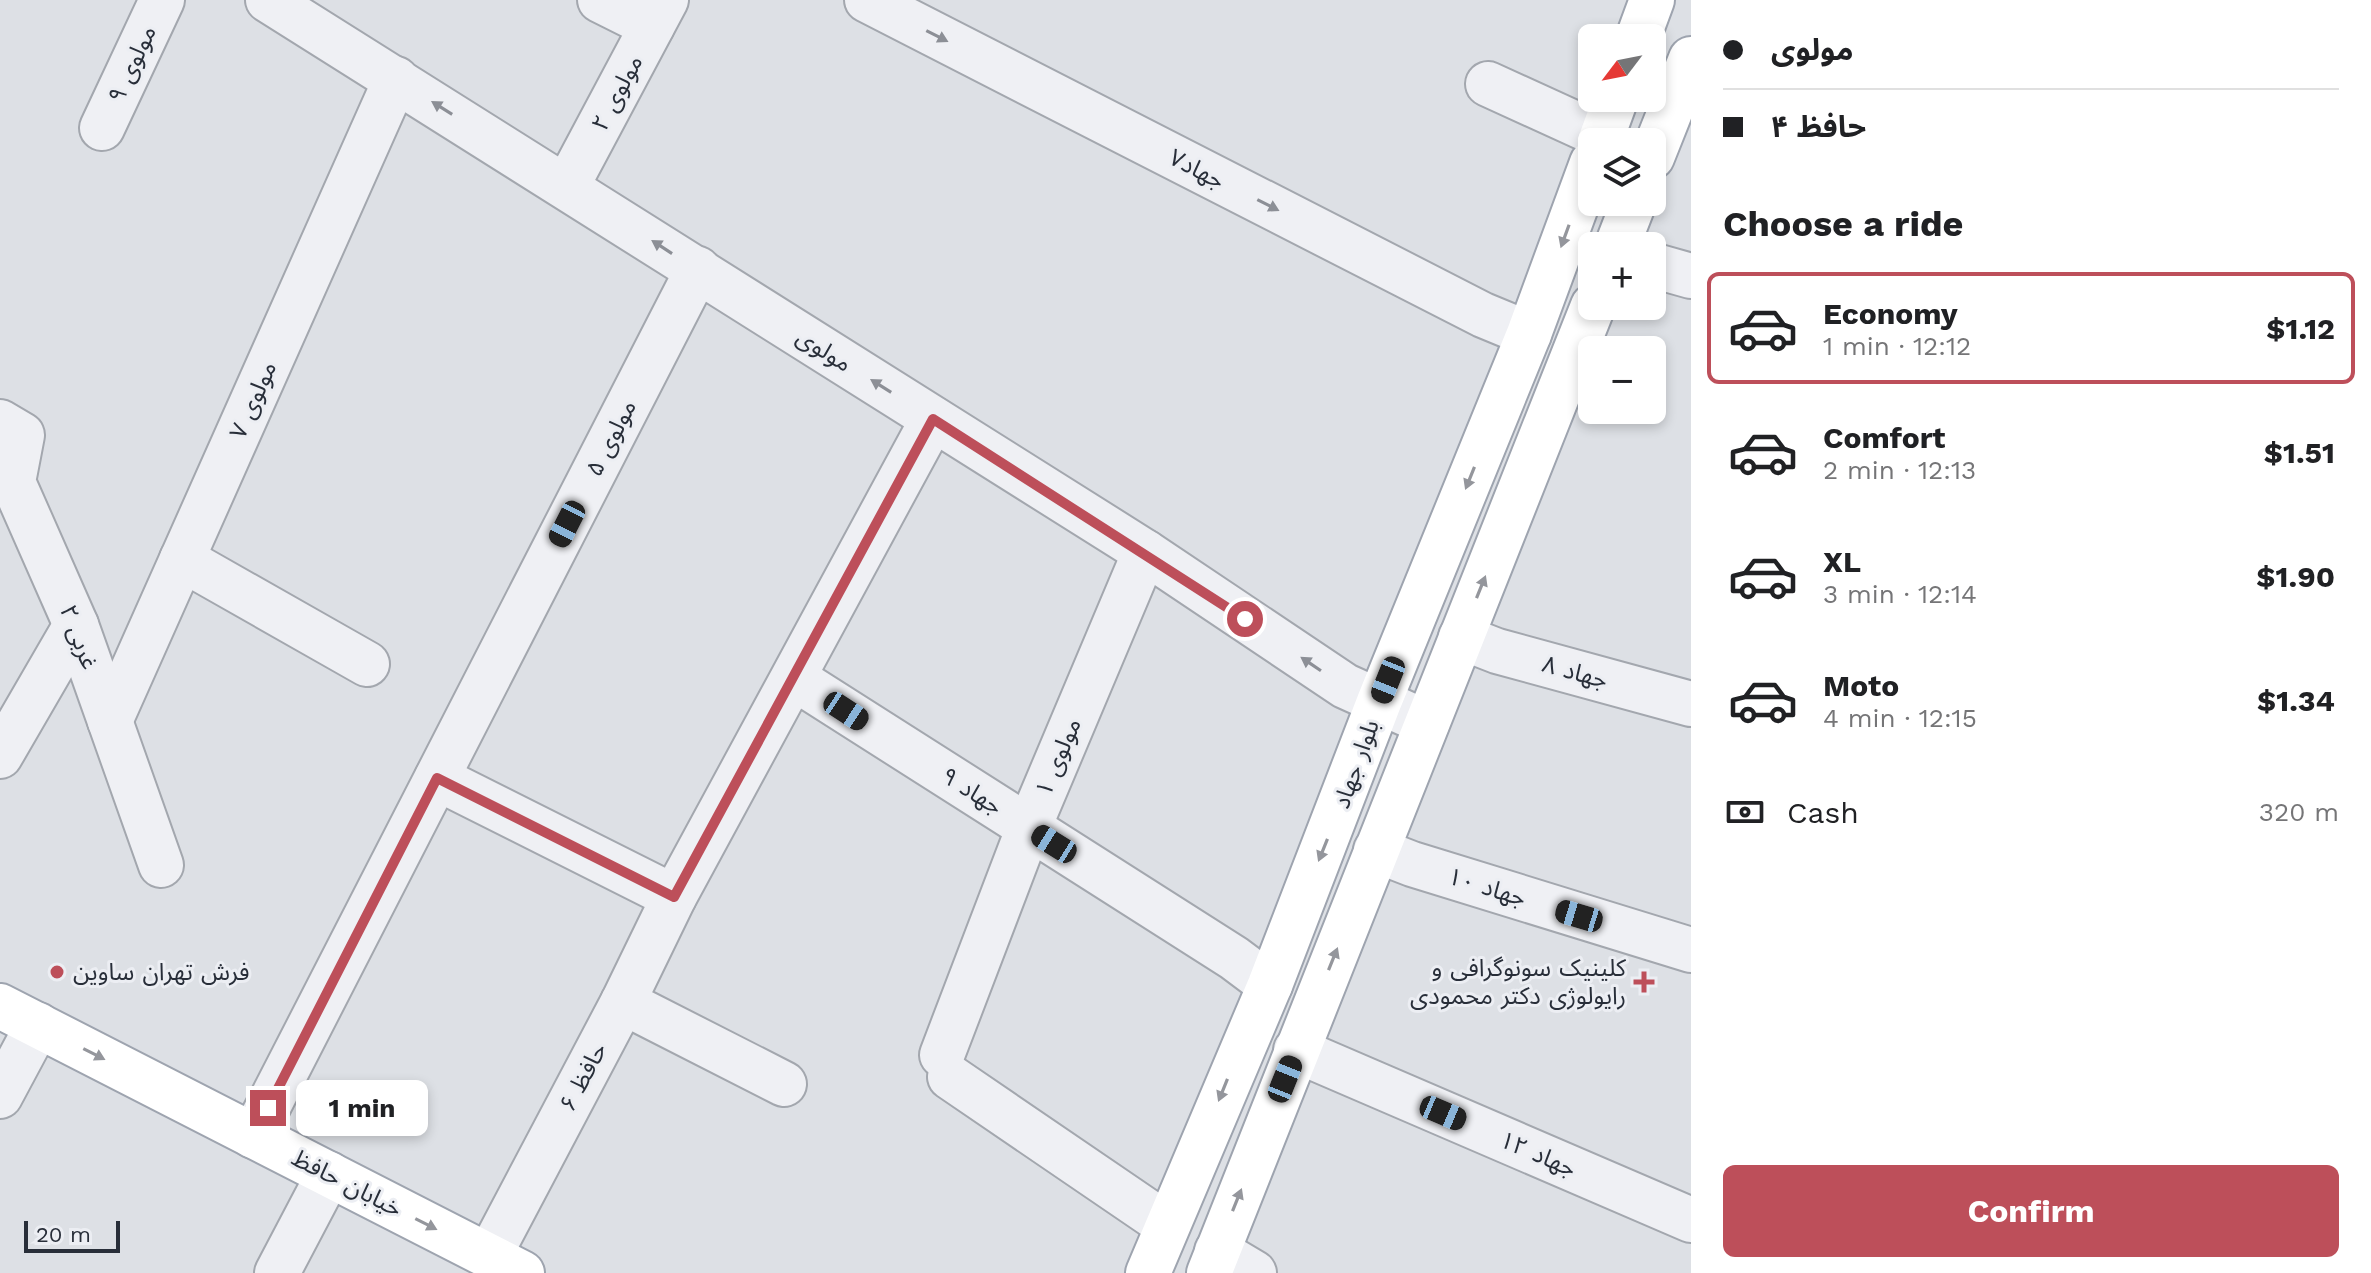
<!DOCTYPE html>
<meta charset="utf-8">
<style>
:root{--surface:#fff;--page:#f2f2f2;--text:#202124;--muted:#757577;--line:#e0e0e0;--accent:#bd4f5a}
body{margin:0;font-family:"Work Sans","Noto Sans Arabic",sans-serif;background:var(--page);color:var(--text);height:100vh;display:flex;flex-direction:column;font-size:30px;white-space:nowrap}
*{box-sizing:border-box;margin:0}
p{font-size:26px;color:var(--muted)}
.icon{flex:none;width:44px;height:44px;fill:none;stroke:currentColor;stroke-width:2;stroke-linecap:round;stroke-linejoin:round}
.map{position:relative;flex:1;overflow:hidden}
.drawer{display:flex;flex-direction:column;background:var(--surface);width:680px}
.drawer>*{flex:none}
.banner{display:grid;align-content:center;height:176px;padding:0 32px;background:var(--surface)}
.needle{width:52px;rotate:238deg}
.tools{position:absolute;left:1578px;top:24px;display:grid;gap:16px}
.tools a{display:grid;place-items:center;width:88px;height:88px;border-radius:12px;background:var(--surface);box-shadow:0 4px 12px #0003;font-size:40px}
.scale{position:absolute;left:24px;bottom:20px;width:96px;box-sizing:border-box;padding-left:8px;border:4px solid #282e39;border-top:0;font-size:22px;line-height:28px;white-space:nowrap;color:#282e39;-webkit-text-stroke:6px #eceef3;paint-order:stroke}
.end{position:absolute;width:36px;height:36px;margin:-18px;border:10px solid #bd4f5a;background:#fff;box-shadow:0 0 0 4px #fff}
.from{border-radius:50%}
.bubble{position:absolute;height:56px;border-radius:12px;background:var(--surface);box-shadow:0 4px 12px #0003;font-size:26px;font-weight:700;line-height:56px;text-align:center}
.car{position:absolute;width:24px;height:48px;margin:-24px -12px;border-radius:10px;box-shadow:0 0 6px 2px #0007;background:linear-gradient(#222 24%,#8ab4d8 0 40%,#222 0 76%,#8ab4d8 0 86%,#222 0)}
.banner b{display:flex;align-items:center;gap:28px;height:76px;font-size:30px}
.banner b+b{border-top:2px solid var(--line)}
.banner i{width:20px;height:20px;background:var(--text)}
ul{padding:0;list-style:none}
li{display:flex;align-items:center;gap:24px;height:112px;margin:0 16px 12px;padding:0 16px;border:4px solid transparent;border-radius:12px}
li div{flex:1}
li b{display:block;font-size:30px}
li em{font-style:normal;font-weight:700}
li.selected{border-color:var(--accent)}
li>.icon{width:72px;height:72px;stroke-width:1.5}
h2{padding:0 32px;font-size:36px;line-height:96px}
.pay{display:flex;align-items:center;gap:20px;height:88px;padding:0 32px;font-size:30px}
.pay p{margin-inline-start:auto}
.button{display:flex;gap:16px;margin-top:auto;padding:16px 32px}
.button a{flex:1;height:92px;border-radius:12px;background:var(--accent);color:#fff;font-size:32px;font-weight:700;line-height:92px;text-align:center}
main{display:flex;flex:1;min-height:0}
.map>svg:first-child{display:block}
.lines{fill:none;stroke-linecap:round;stroke-linejoin:round}
.minor-casing{stroke:#a3a7ae;stroke-width:48}
.major-casing{stroke:#9ea4af;stroke-width:48}
.minor{stroke:#eff0f4;stroke-width:44}
.major{stroke:#fff;stroke-width:44}
.oneway{fill:#8c8f96}
.oneway2{fill:#94969c}
.route{stroke:#bd4f5a;stroke-width:10}
.poi-dot{fill:#bd4f5a;stroke:#eceef3;stroke-width:3}
.labels{text-anchor:middle;dominant-baseline:central;stroke-width:6;stroke-linejoin:round;paint-order:stroke}
.street-label{font-size:24px;fill:#282e39;stroke:#eceef3}
.poi-label{font-size:24px;fill:#282e39;stroke:#eceef3;text-anchor:end}
</style>
<main>
<div class="map">
<svg width="1691" height="1273" viewBox="0 0 1691 1273">
<rect width="100%" height="100%" fill="#dde0e5"/>
<g class="lines">
<defs>
<g id="minor">
<path d="M268 0 1145 552 1345 686 1427 723"/>
<path d="M600 0 652 26"/>
<path d="M867 0 1483 315 1529 334"/>
<path d="M1488 84 1602 136"/>
<path d="M102 128 162 0"/>
<path d="M567 186 666 0"/>
<path d="M1652 265 1691 276"/>
<path d="M0 422 22 435 13 482 76 625 161 865"/>
<path d="M182 559 367 664"/>
<path d="M1461 637 1497 651 1691 704"/>
<path d="M794 678 1234 958 1270 985"/>
<path d="M110 721 396 79"/>
<path d="M0 756 76 625"/>
<path d="M437 778 674 897"/>
<path d="M1376 850 1412 864 1691 950"/>
<path d="M623 1002 784 1084"/>
<path d="M1296 1050 1691 1220"/>
<path d="M942 1055 1029 827 1145 552"/>
<path d="M950 1077 1167 1225"/>
<path d="M0 1096 38 1025"/>
<path d="M253 1136 698 269"/>
<path d="M1217 1251 1254 1273"/>
<path d="M489 1256 623 1002 674 897 933 419"/>
<path d="M277 1273 329 1174"/>
</g>
<g id="major">
<path d="M1638 38 1652 0"/>
<path d="M1600 142 1616 98"/>
<path d="M1652 157 1691 59"/>
<path d="M1617 246 1634 202"/>
<path d="M0 1006 522 1273"/>
<path d="M1148 1273 1270 985 1379 702 1529 334 1592 163"/>
<path d="M1209 1273 1593 306"/>
</g>
</defs>
<use href="#minor" class="minor-casing"/>
<use href="#major" class="major-casing"/>
<use href="#minor" class="minor"/>
<use href="#major" class="major"/>
</g>
<defs><path id="oneway-solid" d="M-6-.8H1V-3.2L6.5 0L1 3.2V.8H-6Z" transform="scale(2)"/></defs>
<g class="oneway">
<use href="#oneway-solid" transform="translate(937 36) rotate(27)"/>
<use href="#oneway-solid" transform="translate(442 108) rotate(-148)"/>
<use href="#oneway-solid" transform="translate(1268 205) rotate(27)"/>
<use href="#oneway-solid" transform="translate(662 247) rotate(-147)"/>
<use href="#oneway-solid" transform="translate(881 386) rotate(-148)"/>
<use href="#oneway-solid" transform="translate(1311 664) rotate(-146)"/>
</g>
<g class="oneway2">
<use href="#oneway-solid" transform="translate(1565 236) rotate(110)"/>
<use href="#oneway-solid" transform="translate(1470 478) rotate(112)"/>
<use href="#oneway-solid" transform="translate(1481 587) rotate(-68)"/>
<use href="#oneway-solid" transform="translate(1323 850) rotate(112)"/>
<use href="#oneway-solid" transform="translate(1333 959) rotate(-68)"/>
<use href="#oneway-solid" transform="translate(94 1054) rotate(27)"/>
<use href="#oneway-solid" transform="translate(1223 1090) rotate(112)"/>
<use href="#oneway-solid" transform="translate(1237 1200) rotate(-68)"/>
<use href="#oneway-solid" transform="translate(426 1224) rotate(27)"/>
</g>
<g class="lines">
<path class="route" d="M268 1108 437 778 674 897 933 419 1245 619"/>
</g>
<g class="poi-dot">
<circle cx="57" cy="972" r="8"/>
<path d="M1640 970h8v8h8v8h-8v8h-8v-8h-8v-8h8z"/>
</g>
<g class="labels">
<g class="street-label">
<text transform="translate(132 64) rotate(-65)">مولوی ۹</text>
<text transform="translate(617 93) rotate(-62)">مولوی ۲</text>
<text transform="translate(1197 169) rotate(27)">جهاد۷</text>
<text transform="translate(824 350) rotate(32)">مولوی</text>
<text transform="translate(253 400) rotate(-66)">مولوی ۷</text>
<text transform="translate(611 438) rotate(-63)">مولوی ۵</text>
<text transform="translate(79 637) rotate(69)">غربی ۲</text>
<text transform="translate(1575 672) rotate(15)">جهاد ۸</text>
<text transform="translate(1058 757) rotate(-67)">مولوی ۱</text>
<text transform="translate(1356 764) rotate(-70)">بلوار جهاد</text>
<text transform="translate(972 791) rotate(32)">جهاد ۹</text>
<text transform="translate(1487 887) rotate(17)">جهاد ۱۰</text>
<text transform="translate(583 1077) rotate(-62)">حافظ ۶</text>
<text transform="translate(1538 1154) rotate(23)">جهاد ۱۲</text>
<text transform="translate(347 1183) rotate(27)">خیابان حافظ</text>
</g>
<g class="poi-label">
<text x="1626" y="968">کلینیک سونوگرافی و<tspan x="1626" dy="28">رایولوژی دکتر محمودی</tspan></text>
<text x="73" y="972" text-anchor="start">فرش تهران ساوین</text>
</g>
</g>
</svg>
<div class="tools">
<a><svg class="needle" viewBox="-14 -14 28 28"><path d="M0-13l5 13h-10z" fill="#e53935"/><path d="M0 13l5-13h-10z" fill="#757577"/></svg></a>
<a><svg class="icon" aria-label="layers" viewBox="0 0 24 24"><path d="M12 4l9 5-9 5-9-5zM3 14l9 5 9-5"/></svg></a>
<a>+</a>
<a>−</a>
</div>
<div class="scale">20 m</div>
<i class="end from" style="left:1245px;top:619px"></i>
<i class="end" style="left:268px;top:1108px"></i>
<div class="bubble" style="left:296px;top:1080px;width:132px">1 min</div>
<i class="car" style="left:567px;top:524px;rotate:207deg"></i>
<i class="car" style="left:1388px;top:680px;rotate:202deg"></i>
<i class="car" style="left:846px;top:711px;rotate:123deg"></i>
<i class="car" style="left:1054px;top:844px;rotate:302deg"></i>
<i class="car" style="left:1579px;top:916px;rotate:287deg"></i>
<i class="car" style="left:1285px;top:1079px;rotate:22deg"></i>
<i class="car" style="left:1443px;top:1113px;rotate:113deg"></i>
</div>
<section class="drawer">
<div class="banner">
<b><i class="from"></i>مولوی</b>
<b><i></i>حافظ ۴</b>
</div>
<h2>Choose a ride</h2>
<ul>
<li class="selected"><svg class="icon" aria-label="car" viewBox="0 0 24 24"><path d="M5 17H2v-5l4-1 3-4h7l3 4 3 1v5h-3M9 17h6M6 11h13"/><circle cx="7" cy="17" r="2"/><circle cx="17" cy="17" r="2"/></svg><div><b>Economy</b><p>1 min · 12:12</p></div><em>$1.12</em></li>
<li><svg class="icon" aria-label="car" viewBox="0 0 24 24"><path d="M5 17H2v-5l4-1 3-4h7l3 4 3 1v5h-3M9 17h6M6 11h13"/><circle cx="7" cy="17" r="2"/><circle cx="17" cy="17" r="2"/></svg><div><b>Comfort</b><p>2 min · 12:13</p></div><em>$1.51</em></li>
<li><svg class="icon" aria-label="car" viewBox="0 0 24 24"><path d="M5 17H2v-5l4-1 3-4h7l3 4 3 1v5h-3M9 17h6M6 11h13"/><circle cx="7" cy="17" r="2"/><circle cx="17" cy="17" r="2"/></svg><div><b>XL</b><p>3 min · 12:14</p></div><em>$1.90</em></li>
<li><svg class="icon" aria-label="car" viewBox="0 0 24 24"><path d="M5 17H2v-5l4-1 3-4h7l3 4 3 1v5h-3M9 17h6M6 11h13"/><circle cx="7" cy="17" r="2"/><circle cx="17" cy="17" r="2"/></svg><div><b>Moto</b><p>4 min · 12:15</p></div><em>$1.34</em></li>
</ul>
<div class="pay"><svg class="icon" aria-label="cash" viewBox="0 0 24 24"><path d="M3 7h18v10H3z"/><circle cx="12" cy="12" r="2"/></svg>Cash<p>320 m</p></div>
<div class="button"><a>Confirm</a></div>
</section>
</main>
